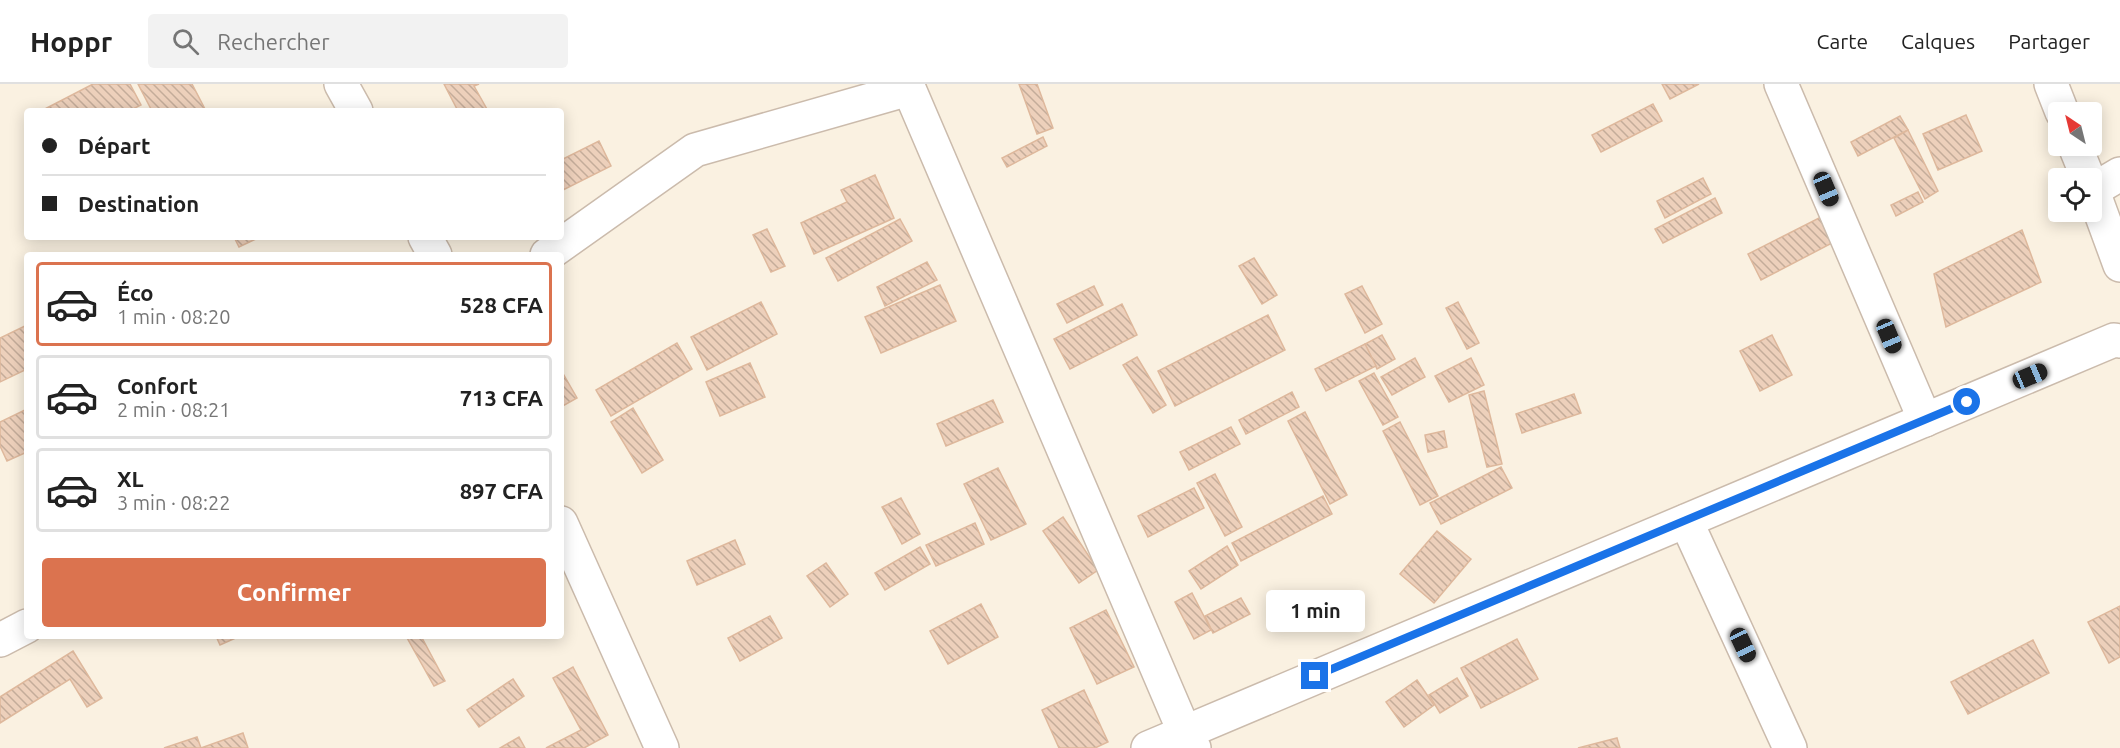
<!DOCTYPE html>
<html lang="fr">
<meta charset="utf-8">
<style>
:root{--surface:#fff;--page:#f2f2f2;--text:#222;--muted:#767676;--line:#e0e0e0;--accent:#db734f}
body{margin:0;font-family:Ubuntu,sans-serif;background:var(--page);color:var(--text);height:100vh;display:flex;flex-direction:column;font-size:22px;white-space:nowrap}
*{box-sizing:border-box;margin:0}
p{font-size:20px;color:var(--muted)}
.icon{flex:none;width:33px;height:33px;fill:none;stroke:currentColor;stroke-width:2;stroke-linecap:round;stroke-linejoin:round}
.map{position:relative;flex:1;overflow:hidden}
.side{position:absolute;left:24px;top:168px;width:540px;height:387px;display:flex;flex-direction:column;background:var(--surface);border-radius:6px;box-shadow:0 3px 15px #0003}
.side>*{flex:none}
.top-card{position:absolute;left:24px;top:24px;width:540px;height:132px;border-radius:6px;box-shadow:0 3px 15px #0003;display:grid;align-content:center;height:132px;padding:0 18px;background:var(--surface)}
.needle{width:39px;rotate:325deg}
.buttons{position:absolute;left:2048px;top:18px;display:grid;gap:12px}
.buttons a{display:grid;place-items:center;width:54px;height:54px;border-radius:6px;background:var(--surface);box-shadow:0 3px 15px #0003;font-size:30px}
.end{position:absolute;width:27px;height:27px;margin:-14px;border:8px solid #1a73e8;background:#fff;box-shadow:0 0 0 3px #fff}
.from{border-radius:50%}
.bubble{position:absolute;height:42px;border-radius:6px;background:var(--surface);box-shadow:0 3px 15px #0003;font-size:20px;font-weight:600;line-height:42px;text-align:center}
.car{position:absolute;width:18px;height:36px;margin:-18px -9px;border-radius:8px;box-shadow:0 0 4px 2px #0007;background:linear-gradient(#222 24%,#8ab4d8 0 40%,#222 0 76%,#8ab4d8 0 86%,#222 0)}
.top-card b{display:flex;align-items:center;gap:21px;height:57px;font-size:22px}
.top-card b+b{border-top:2px solid var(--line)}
.top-card i{width:15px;height:15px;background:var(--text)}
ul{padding:10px 0 0;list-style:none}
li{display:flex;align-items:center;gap:18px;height:84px;margin:0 12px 9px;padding:0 6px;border:3px solid var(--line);border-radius:6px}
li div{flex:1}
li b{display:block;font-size:22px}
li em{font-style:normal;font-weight:600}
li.selected{border-color:var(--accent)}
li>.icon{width:54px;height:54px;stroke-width:1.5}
.button{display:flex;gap:12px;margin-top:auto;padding:12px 18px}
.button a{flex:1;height:69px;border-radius:6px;background:var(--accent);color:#fff;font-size:24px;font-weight:600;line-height:69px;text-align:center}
header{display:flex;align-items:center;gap:36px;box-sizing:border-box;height:84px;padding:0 30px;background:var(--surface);border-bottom:2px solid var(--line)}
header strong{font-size:28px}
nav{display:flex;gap:33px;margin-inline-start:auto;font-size:21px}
.search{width:420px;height:54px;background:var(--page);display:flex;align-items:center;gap:15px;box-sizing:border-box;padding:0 21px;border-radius:6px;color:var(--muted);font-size:22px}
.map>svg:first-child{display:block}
.building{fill:url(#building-back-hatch);stroke:#deb89c;stroke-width:1.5}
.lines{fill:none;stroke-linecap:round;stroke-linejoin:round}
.minor-casing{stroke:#cbbbac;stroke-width:36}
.minor{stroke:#fff;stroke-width:33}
.route{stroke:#1a73e8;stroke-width:8}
</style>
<header>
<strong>Hoppr</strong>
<div class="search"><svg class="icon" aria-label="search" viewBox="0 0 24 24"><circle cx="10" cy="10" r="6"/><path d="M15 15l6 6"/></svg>Rechercher</div>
<nav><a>Carte</a><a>Calques</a><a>Partager</a></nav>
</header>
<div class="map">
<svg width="2120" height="664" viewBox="0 0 2120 664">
<defs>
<pattern id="building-back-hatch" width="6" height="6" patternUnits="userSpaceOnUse" patternTransform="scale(1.5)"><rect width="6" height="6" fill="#edd0bb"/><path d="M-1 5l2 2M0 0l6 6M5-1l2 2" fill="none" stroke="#c4ac9a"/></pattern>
</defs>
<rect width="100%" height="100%" fill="#faf1e1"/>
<g class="building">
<path d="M93 0H130L141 21 129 27H41Z"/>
<path d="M138 0H192L206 27H152Z"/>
<path d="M444 0H479L474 2 488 27H458Z"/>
<path d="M1019 0H1037L1053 44 1037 50Z"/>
<path d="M1662 0H1699L1670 15Z"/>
<path d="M1653 20 1662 37 1601 68 1592 51Z"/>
<path d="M1966 31 1982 67 1938 86 1923 50Z"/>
<path d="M1900 32 1908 46 1858 72 1851 58Z"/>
<path d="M1908 46 1938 107 1925 115 1894 54Z"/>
<path d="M1043 53 1047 62 1007 83 1002 74Z"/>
<path d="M599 57 611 82 561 107V76Z"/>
<path d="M875 91 894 134 814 170 801 139 847 118 841 106Z"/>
<path d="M1703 94 1711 110 1665 134 1657 117Z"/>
<path d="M1918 108 1923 118 1896 132 1891 121Z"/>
<path d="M1715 114 1722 129 1663 159 1655 145Z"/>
<path d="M1821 133 1834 158 1761 196 1748 170Z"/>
<path d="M900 135 912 157 838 197 826 174Z"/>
<path d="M767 145 785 182 771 188 753 151Z"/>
<path d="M2022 146 2041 198 1946 243 1934 190Z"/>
<path d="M234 153H260L239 163Z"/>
<path d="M1254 174 1277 211 1262 220 1239 182Z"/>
<path d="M927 178 937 196 885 222 877 203Z"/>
<path d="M940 201 956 237 881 269 865 233Z"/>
<path d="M1094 202 1103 221 1067 239 1057 220Z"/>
<path d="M1362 202 1382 240 1365 249 1345 210Z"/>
<path d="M761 218 777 250 707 286 691 253Z"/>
<path d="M1458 218 1479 259 1467 265 1446 224Z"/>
<path d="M1122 220 1137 251 1070 285 1054 255Z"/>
<path d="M1268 231 1285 266 1175 322 1158 287Z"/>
<path d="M27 241V285L0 298V254Z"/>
<path d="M1382 251 1395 275 1377 285 1365 260Z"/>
<path d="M1772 251 1792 291 1760 307 1740 267Z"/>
<path d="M677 259 692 285 611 332 596 306Z"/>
<path d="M1365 260 1376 282 1326 307 1315 285Z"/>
<path d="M1137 273 1166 321 1153 329 1123 281Z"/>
<path d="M1415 274 1425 293 1392 311 1381 293Z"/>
<path d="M1471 274 1484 301 1449 318 1435 292Z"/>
<path d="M750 279 765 313 720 332 706 298Z"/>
<path d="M561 286 577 314 561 323Z"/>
<path d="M1374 289 1398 333 1383 341 1359 297Z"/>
<path d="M1484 307 1502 380 1487 383 1469 311Z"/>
<path d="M1292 308 1299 323 1246 350 1239 336Z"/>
<path d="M1574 310 1581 329 1522 349 1516 330Z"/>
<path d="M993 316 1003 338 946 362 937 340Z"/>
<path d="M633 324 663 376 642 389 611 338Z"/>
<path d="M27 325V368L7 377 0 362V338Z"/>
<path d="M1305 328 1347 411 1330 420 1288 337Z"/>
<path d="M1400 338 1438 412 1420 421 1383 347Z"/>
<path d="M1231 343 1240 360 1189 386 1180 368Z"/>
<path d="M1444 347 1447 363 1428 368 1425 351Z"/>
<path d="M1501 383 1512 404 1441 440 1430 419Z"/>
<path d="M998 384 1026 440 991 456 964 400Z"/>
<path d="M1215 390 1242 443 1225 452 1197 399Z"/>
<path d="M1194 404 1204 424 1148 453 1138 432Z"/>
<path d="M1323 412 1332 430 1241 477 1232 459Z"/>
<path d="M901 414 920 450 902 460 882 423Z"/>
<path d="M1063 433 1098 486 1079 499 1043 447Z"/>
<path d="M975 439 984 460 936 482 926 461Z"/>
<path d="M1437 447 1471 475 1434 519 1400 490Z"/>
<path d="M735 456 745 480 697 501 687 477Z"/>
<path d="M1227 462 1238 481 1201 505 1189 487Z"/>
<path d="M920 463 930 480 885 506 875 489Z"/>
<path d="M826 479 848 510 830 523 807 492Z"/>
<path d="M1192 509 1211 546 1194 555 1175 518Z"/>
<path d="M1241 514 1250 530 1213 549 1205 532Z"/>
<path d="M981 520 998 553 948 580 930 547Z"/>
<path d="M2120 522V573L2109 579 2088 538Z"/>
<path d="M1106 526 1134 583 1097 600 1070 544Z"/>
<path d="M770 532 782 554 740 577 728 554Z"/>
<path d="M216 552H240L220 561Z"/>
<path d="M406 552H421L445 597 434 602Z"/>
<path d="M1517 555 1538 595 1481 624 1461 584Z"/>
<path d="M2033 556 2049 589 1968 630 1951 598Z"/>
<path d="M73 567 102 614 87 623 70 595 0 639V613Z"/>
<path d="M573 583 608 651 584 664H546L581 646 553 594Z"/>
<path d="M1457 594 1468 612 1440 629 1429 611Z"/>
<path d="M513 595 524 612 479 643 467 626Z"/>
<path d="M1417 596 1434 621 1404 643 1386 618Z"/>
<path d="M1084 606 1108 658 1095 664H1059L1042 626Z"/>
<path d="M243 649 248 664H164L197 653 201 664Z"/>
<path d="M519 653 525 664H500Z"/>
<path d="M1617 654 1620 664H1578Z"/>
</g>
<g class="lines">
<defs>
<g id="minor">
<path d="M341 0 356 27"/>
<path d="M907 0 1184 647 1194 664"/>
<path d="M1781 0 1925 336"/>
<path d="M2051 0 2062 28"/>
<path d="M2075 62 2088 94"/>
<path d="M2091 102 2120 181"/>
<path d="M2093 106 2120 90"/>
<path d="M425 153 435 171"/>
<path d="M547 171 695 66 909 5"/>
<path d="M1686 437 1790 664"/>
<path d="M561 439 662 664"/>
<path d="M0 556 27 542"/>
<path d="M1148 664 2114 256 2120 257"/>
</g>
</defs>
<use href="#minor" class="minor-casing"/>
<use href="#minor" class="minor"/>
</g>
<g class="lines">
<path class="route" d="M1315 592 1967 318"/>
</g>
</svg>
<div class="buttons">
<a><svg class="needle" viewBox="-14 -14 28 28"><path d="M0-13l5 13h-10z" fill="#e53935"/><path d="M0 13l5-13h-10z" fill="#767676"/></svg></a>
<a><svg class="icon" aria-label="locate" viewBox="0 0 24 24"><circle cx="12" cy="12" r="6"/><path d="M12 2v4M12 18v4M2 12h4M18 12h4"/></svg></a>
</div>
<i class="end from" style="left:1967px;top:318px"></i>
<i class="end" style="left:1315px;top:592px"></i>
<div class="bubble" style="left:1266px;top:506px;width:99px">1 min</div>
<i class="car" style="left:1826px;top:105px;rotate:157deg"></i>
<i class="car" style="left:1889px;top:252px;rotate:157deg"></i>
<i class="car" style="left:2030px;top:292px;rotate:67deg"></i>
<i class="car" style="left:1743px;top:561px;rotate:155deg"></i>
<div class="top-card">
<b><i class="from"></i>Départ</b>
<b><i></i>Destination</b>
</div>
<section class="side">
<ul>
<li class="selected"><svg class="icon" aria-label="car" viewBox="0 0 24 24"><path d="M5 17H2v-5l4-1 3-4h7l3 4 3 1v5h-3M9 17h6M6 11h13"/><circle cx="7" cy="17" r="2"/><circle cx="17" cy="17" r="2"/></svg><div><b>Éco</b><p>1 min · 08:20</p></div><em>528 CFA</em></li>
<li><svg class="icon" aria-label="car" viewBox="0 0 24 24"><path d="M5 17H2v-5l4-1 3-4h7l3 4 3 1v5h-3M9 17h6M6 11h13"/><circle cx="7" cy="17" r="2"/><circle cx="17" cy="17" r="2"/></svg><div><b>Confort</b><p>2 min · 08:21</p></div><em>713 CFA</em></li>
<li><svg class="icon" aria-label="car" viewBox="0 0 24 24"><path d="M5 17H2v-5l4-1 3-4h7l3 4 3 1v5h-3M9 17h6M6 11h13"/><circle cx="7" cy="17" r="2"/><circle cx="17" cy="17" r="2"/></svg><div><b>XL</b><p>3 min · 08:22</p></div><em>897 CFA</em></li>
</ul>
<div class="button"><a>Confirmer</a></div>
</section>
</div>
